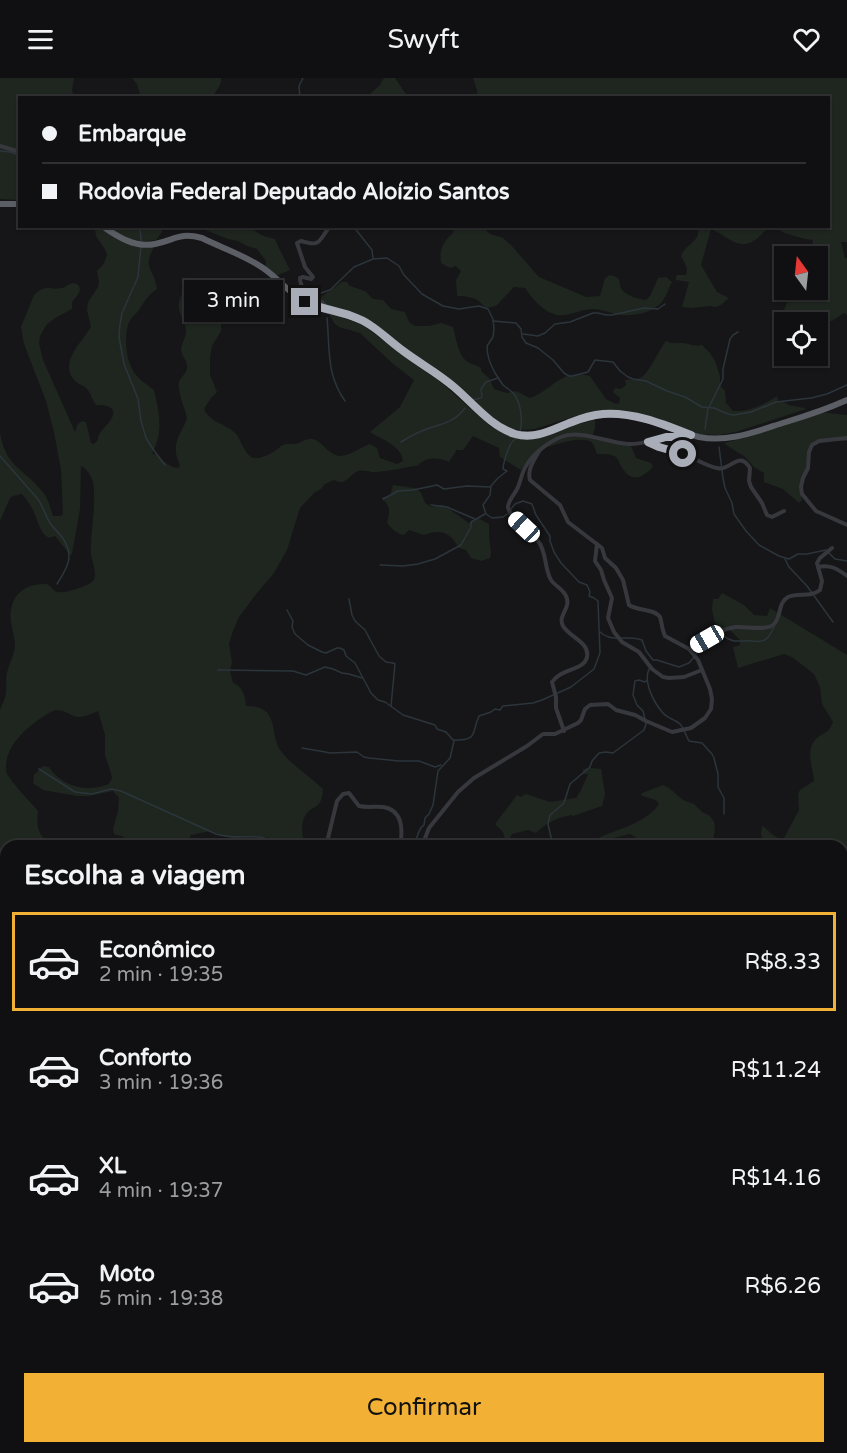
<!DOCTYPE html>
<html lang="pt">
<meta charset="utf-8">
<style>
:root{--surface:#101012;--page:#19191b;--text:#f1f3f6;--muted:#9c9d9f;--line:#303032;--accent:#f2b134}
body{margin:0;font-family:"Varela Round",sans-serif;background:var(--page);color:var(--text);height:100vh;display:flex;flex-direction:column;font-size:22px;white-space:nowrap}
*{box-sizing:border-box;margin:0}
p{font-size:20px;color:var(--muted)}
.icon{flex:none;width:33px;height:33px;fill:none;stroke:currentColor;stroke-width:2;stroke-linecap:round;stroke-linejoin:round}
.map{position:relative;flex:1;overflow:hidden}
.panel{position:absolute;left:0px;top:762px;width:848px;height:614px;display:flex;flex-direction:column;background:var(--surface);border-radius:18px 18px 0 0;box-shadow:0 2px 4px #0004,0 0 0 2px var(--line)}
.panel>*{flex:none}
.top-card{position:absolute;left:18px;top:18px;width:812px;height:132px;border-radius:0px;box-shadow:0 2px 4px #0004,0 0 0 2px var(--line);display:grid;align-content:center;height:132px;padding:0 24px;background:var(--surface)}
.needle{width:39px;rotate:345deg}
.fabs{position:absolute;left:774px;top:168px;display:grid;gap:12px}
.fabs a{display:grid;place-items:center;width:54px;height:54px;border-radius:0px;background:var(--surface);box-shadow:0 2px 4px #0004,0 0 0 2px var(--line);font-size:30px}
.end{position:absolute;width:27px;height:27px;margin:-14px;border:8px solid #a8adb8;background:#111;box-shadow:0 0 0 3px #111}
.from{border-radius:50%}
.bubble{position:absolute;height:42px;border-radius:0px;background:var(--surface);box-shadow:0 2px 4px #0004,0 0 0 2px var(--line);font-size:20px;font-weight:600;line-height:42px;text-align:center}
.car{position:absolute;width:18px;height:36px;margin:-18px -9px;border-radius:8px;box-shadow:0 0 4px 2px #0007;background:linear-gradient(#fff 24%,#345 0 40%,#fff 0 76%,#345 0 86%,#fff 0)}
.top-card b{display:flex;align-items:center;gap:21px;height:57px;font-size:22px}
.top-card b+b{border-top:2px solid var(--line)}
.top-card i{width:15px;height:15px;background:var(--text)}
ul{padding:0;list-style:none}
li{display:flex;align-items:center;gap:18px;height:99px;margin:0 12px 9px;padding:0 12px;border:3px solid transparent;border-radius:0px}
li div{flex:1}
li b{display:block;font-size:22px}
li em{font-style:normal;font-weight:600}
li.on{border-color:var(--accent)}
li>.icon{width:54px;height:54px;stroke-width:1.5}
h2{padding:0 24px;font-size:27px;line-height:72px}
.button{display:flex;gap:12px;margin-top:auto;padding:12px 24px}
.button a{flex:1;height:69px;border-radius:0px;background:var(--accent);color:#111;font-size:24px;font-weight:600;line-height:69px;text-align:center}
header{display:flex;justify-content:space-between;align-items:center;height:78px;padding:0 24px;background:var(--surface);font-size:27px;font-weight:600}
.map>svg:first-child{display:block}
.green{fill:#1e261f}
.lines{fill:none;stroke-linecap:round;stroke-linejoin:round}
.stream{stroke:#2c353c;stroke-width:1.5}
.minor{stroke:#37383d;stroke-width:4}
.tertiary{stroke:#37383d;stroke-width:4.5}
.trunk{stroke:#5b5e65;stroke-width:6}
.route{stroke:#a8adb8;stroke-width:8}
</style>
<header><svg class="icon" aria-label="menu" viewBox="0 0 24 24"><path d="M4 6h16M4 12h16M4 18h16"/></svg>Swyft<svg class="icon" aria-label="heart" viewBox="0 0 24 24"><path d="M12 20l-8-8c-3-5 5-10 8-4 3-6 11-1 8 4z"/></svg></header>
<div class="map">
<svg width="847" height="1375" viewBox="0 0 847 1375">
<rect width="100%" height="100%" fill="#161618"/>
<g class="green">
<path d="M0 0H74L72 12 74 19 20 20V109L17 117 18 122 0 121Z"/>
<path d="M132 0H221C222 7 216 13 212 19L141 20 137 6Z"/>
<path d="M384 0H395L408 19H367L380 7Z"/>
<path d="M473 0H847V164H841L845 180H847V237L844 235 832 243 795 239 784 231 789 221 787 217 793 212H818V178H812L811 171 813 162C803 161 794 158 785 155 781 153 776 150 772 150 766 150 764 154 761 157 741 177 730 159 711 151L701 187 717 214 729 220 721 227 716 229 710 228 692 230 682 229 689 204 676 202V199L677 197H686C689 190 684 184 681 178 687 164 698 167 699 149L828 148V20L477 19V12Z"/>
<path d="M96 149 127 166 139 169 155 167C141 192 154 188 157 211 148 217 145 223 139 232 135 237 130 240 128 247 124 262 126 285 136 297 141 303 148 307 154 312 159 334 164 355 152 375 162 379 166 389 178 390L180 388C179 383 176 379 176 374 174 361 184 351 187 340 185 331 177 313 179 304 181 298 188 295 187 288 187 282 181 277 181 271 182 265 186 259 186 253 186 247 182 241 180 235 176 222 182 210 196 207 208 205 216 212 223 221L219 233 221 242V253L212 268 210 279V297L217 314 211 320 204 331C210 345 226 345 236 356 241 362 246 379 254 380 261 381 270 376 275 373 278 371 280 368 283 367 287 365 292 366 296 366 301 365 305 361 309 361 320 359 327 377 340 378 351 378 360 369 370 366L377 370 380 380 397 386 403 383C402 368 381 361 370 354L400 329 414 302 392 285 360 255 339 249 334 245 329 236 353 243 364 248 443 306 490 348 506 356 523 359 595 342V351L592 358 630 367 632 370 636 380 651 385 653 389C641 401 631 405 621 388 619 386 619 382 617 380 613 375 603 377 597 376 595 372 595 367 591 364 581 357 546 369 536 374 530 378 525 386 521 392L500 379 499 370 473 358 463 372H456L455 375 449 384C440 380 430 379 422 384 415 388 421 387 414 388 402 390 389 393 377 394 371 395 364 391 358 393 348 397 347 409 334 402L325 406 321 411 314 415 300 430 287 472 274 495 257 515 239 539 233 553 229 566 232 584 230 593 233 605C243 609 245 617 246 628 254 628 263 629 268 636 275 645 273 658 278 668 284 682 311 699 323 711 322 733 312 726 305 738 300 747 303 758 304 768H293L282 762 258 758 238 760H230L210 753 191 757 188 762 191 768H126L124 759 114 756 113 751 118 733 119 720 113 713 88 718H77L43 712 33 705 34 697 43 688 49 689C62 709 87 715 109 706L112 700 111 695 105 677V657L98 633C91 636 82 641 74 638 67 635 63 632 55 632 35 642 0 667 7 696 15 709 28 721 38 733 36 751 38 756 52 768H6V959L0 970V632C2 626 6 620 6 614 7 608 5 602 7 595 9 586 14 577 15 568 15 560 12 552 11 544 8 519 23 505 47 506 51 508 54 514 58 514 63 516 89 508 93 503 98 495 92 485 91 476 90 456 95 435 94 415 94 411 94 406 92 401 90 396 86 390 81 388L80 431 72 476 70 477 55 458C51 459 50 461 46 458 40 454 36 438 33 432 30 426 26 421 22 416L13 418 10 420 0 443V355C6 389 22 389 41 412 48 419 50 429 53 438H60L63 436 61 392 54 354 46 323 24 266 22 255 21 249 34 217C46 205 51 213 61 210 68 209 63 209 70 206 77 203 83 209 78 216 77 219 74 221 72 224V231L57 239 47 246 40 258 39 265 43 282 75 354 77 347 82 343 86 344 91 365 94 366 98 362C98 360 98 358 99 357 100 354 103 351 105 349 119 334 115 327 96 327 92 322 91 315 87 311 84 307 79 307 75 303 58 285 82 264 91 249L87 232 88 224 98 209 99 204 97 193 103 187 107 177C105 166 92 160 96 149Z"/>
<path d="M108 149H164L161 155 156 162C136 166 123 159 108 149Z"/>
<path d="M198 149H250C258 156 264 159 275 161L277 166 290 192 276 198 266 190V183L257 171 247 168 238 163 228 161Z"/>
<path d="M454 149H482L490 156 503 160 511 167 539 199 586 219 600 218 605 200 610 197C624 200 617 204 622 212 627 218 639 221 646 222L650 218 658 200 666 199 672 204C668 211 666 220 661 225 652 235 634 238 621 237 612 236 603 231 593 231 584 231 575 235 566 237 548 240 534 223 525 210L514 209 496 228 487 230C484 229 482 226 480 224 475 219 464 218 457 218L456 202 461 193 456 188 450 190 441 185C439 171 443 164 453 155Z"/>
<path d="M342 204H347L350 208 365 213 373 221 383 222 391 231 405 234 409 244 415 248H429L441 245 453 249C456 259 458 278 468 284 473 287 477 287 481 290V293L489 300 494 311 507 315 516 313 530 320C555 311 559 291 590 298L606 321 616 326 619 325 620 320 613 314 615 310 621 311 626 307 625 302C630 301 635 302 640 300 649 296 658 273 666 263 672 266 674 265 681 265 690 265 691 269 702 267L710 275 715 283 720 298V307L725 313 726 325 733 333C749 334 764 327 777 318L778 323C785 323 788 328 794 328 799 329 802 329 806 331L736 354 719 357 697 356 659 342 623 334 592 335 579 337 535 351 522 352 514 351 506 348 495 342 448 301 368 242 355 236 315 225 320 220Z"/>
<path d="M818 334 847 337V363C837 361 824 363 814 367 807 379 809 379 806 391 804 402 798 410 802 422L799 425 783 411 764 404V395L754 389 744 378 732 371 724 365 752 358 767 351Z"/>
<path d="M393 407 414 410 418 412 421 415 425 425 431 429 438 427H443L469 445 478 440 489 446V458L491 475 490 480 481 483 471 480 466 472 459 470C451 455 441 450 424 457L409 452 404 457C397 456 392 451 387 445 390 434 391 428 382 421L383 419 390 418Z"/>
<path d="M722 515 744 527 754 537 767 538 770 530 847 577V1011L843 1019 847 1017V1375H823L819 1370H842V768H765L761 757 762 749 763 748 773 757 780 761 784 760 799 732 798 716 800 712 814 703C813 690 805 672 816 661 824 653 828 657 833 644L822 626 820 609 814 596 792 579 784 576 738 590 733 569 740 567V562L727 549 722 551 715 545 712 532 713 521H718Z"/>
<path d="M590 690 601 691 605 716 602 728 573 738 571 737C557 740 547 744 536 755L528 752 512 756 506 768H497L503 765C507 756 502 753 495 746L517 717 522 719 523 717 526 716 550 724 576 720 581 712 588 696H583V691Z"/>
<path d="M663 707 669 710 683 722 694 726 702 734 710 738 714 744 715 751 713 762 709 768H643L638 761 630 756 601 763 599 760C605 756 611 755 618 752 632 747 651 739 659 726 656 719 647 721 641 717L642 715Z"/>
<path d="M0 1002 6 1004V1259L0 1257Z"/>
<path d="M26 1370H409L410 1375H27Z"/>
<path d="M429 1370H812V1375H430Z"/>
</g>
<g class="lines">
<g class="stream">
<path d="M300 20 299 8 303 0"/>
<path d="M0 73 11 74 20 78"/>
<path d="M140 148 141 163"/>
<path d="M353 148 372 172 373 180"/>
<path d="M141 168 138 199 122 235 120 246 119 259 124 286 138 321 141 343 146 360 155 374 165 387"/>
<path d="M316 219 318 216 330 212 354 189 373 181 387 180 399 188 404 197 422 216 443 228 459 231 479 228 488 231 493 241 494 251 493 259 487 268C487 279 490 285 495 295 498 299 500 303 503 307 506 310 511 312 514 316 521 325 523 343 520 353"/>
<path d="M323 223 326 227"/>
<path d="M327 240C330 271 326 296 345 323"/>
<path d="M493 243 516 245 521 251 522 259 526 265 538 270 553 282 564 295 569 298H572L588 294 595 282 613 284 620 293 628 299 633 301 646 303 667 313 685 319 702 329 714 330 728 336 734 337 751 334 776 324 811 320 827 316 847 307"/>
<path d="M523 256 538 258 545 255 555 246 570 244 593 235H598L606 237H612L644 230 658 231 665 226"/>
<path d="M472 322 481 320 482 318 481 311 486 304 498 300"/>
<path d="M709 329 723 301V291L730 261 733 257 738 254"/>
<path d="M705 351 708 330"/>
<path d="M401 364C409 359 418 354 427 351 442 346 455 344 465 330"/>
<path d="M719 369 723 400 725 410 732 425 734 436 746 453 759 467 779 478 789 481 798 476H807L826 472"/>
<path d="M0 378 37 420C43 428 45 437 50 445 53 450 58 454 62 459 75 477 68 489 57 506"/>
<path d="M383 421 398 413 413 412 437 407 444 411 467 408 490 409"/>
<path d="M431 427 447 429 475 441"/>
<path d="M509 435 503 439 492 440 486 436 483 427 490 417 491 408 498 400 507 393 503 391C503 386 508 372 510 367 511 364 514 362 517 360"/>
<path d="M829 475 835 481 847 483"/>
<path d="M785 481 789 489 807 508 833 544"/>
<path d="M380 487 403 488 418 486 435 481 461 467 471 449V444L485 436"/>
<path d="M349 521 352 537 355 543 365 552 379 578 386 584 393 585 395 586 391 628"/>
<path d="M287 532 293 543 292 549 295 556 308 567 322 574 326 575 337 570H340L344 572 346 578 355 585 371 615 378 622 385 624 403 637 435 647 437 651 446 654 453 662C479 662 471 656 479 638L491 634 495 631 500 632 503 628 533 625 542 622 571 609 594 591 600 575 598 523 594 520 589 518 590 514 587 507 579 504 561 485 554 474 550 463V458L536 437 532 426 523 423 515 426 511 431"/>
<path d="M600 554C614 566 626 556 642 562L646 573 653 582H657L679 589 689 585 695 578 699 569 702 567 724 558C733 566 741 562 752 563 757 563 761 565 766 561 770 558 772 553 774 549"/>
<path d="M649 591C643 604 654 625 663 635 668 641 675 641 680 646 684 650 686 658 689 663L702 665 712 676 714 680 718 696V709L724 720V736"/>
<path d="M218 592 293 593 306 597 325 589 333 591 342 595 349 596 362 600"/>
<path d="M302 670 331 675 357 674 364 679 369 680 399 683H419L435 689 441 687"/>
<path d="M39 691 75 714 92 716 111 711 121 713 216 756C243 764 256 751 283 768"/>
<path d="M412 768C419 762 416 752 424 747L425 740 429 736 433 727 438 693 450 680 454 663"/>
<path d="M553 768 548 746 550 737 564 725 570 706 590 689 592 683 599 675 606 674 613 675 644 652 646 646 643 633 637 627 633 617 635 603 639 602 645 604 647 602"/>
<path d="M842 904 847 905"/>
<path d="M129 1370 132 1375"/>
<path d="M404 1375 405 1370"/>
<path d="M469 1375 470 1370"/>
</g>
<g class="minor">
<path d="M0 68 20 74"/>
<path d="M326 232C321 217 300 217 300 200L303 199 311 201 313 199 305 189 297 165 301 163C321 169 318 164 330 148"/>
<path d="M847 360 819 363 812 367 809 374 808 390 803 400 801 409 802 416 816 433 847 447"/>
<path d="M648 364C661 370 673 372 685 377 696 381 706 388 717 390 730 394 739 371 750 390L749 403 751 409 762 425 767 437 772 439 784 433"/>
<path d="M597 466 595 483 601 492 604 502 612 520 608 540 614 554 622 564 639 574 652 591 663 599 669 600 684 599 702 592"/>
<path d="M818 489C830 486 838 491 847 498"/>
<path d="M689 571C704 563 719 551 736 549 745 548 765 553 773 547 782 540 777 525 788 519 798 514 810 520 820 512L822 503 817 485 820 480 832 470"/>
<path d="M564 653 556 630V619L552 604C561 590 584 593 587 579 590 564 569 559 563 548 557 537 572 530 566 518 563 511 555 508 551 502 544 490 547 474 538 463 531 455 509 439 508 429 508 422 516 415 518 409 521 402 522 394 526 388 533 376 548 364 561 359 580 351 608 365 628 366 642 367 654 361 668 359 676 357 682 359 690 357"/>
<path d="M325 768 328 760 337 723 343 716 349 715 359 728C367 730 375 728 383 729 403 732 403 752 400 768"/>
<path d="M422 768 429 750 458 714 474 700 527 668 543 656H555L578 645 581 642 585 631 590 627 608 626 616 632 635 637 646 643 672 654 691 650 705 640 711 631 712 621 710 611 698 582 689 571 665 558C662 552 662 545 660 539 655 531 638 533 629 527L623 502 616 490 605 480 602 470 568 444 560 427 530 402C527 391 534 383 539 373"/>
<path d="M168 1370 172 1375"/>
</g>
<g class="tertiary">
<path d="M842 1025 847 1021"/>
<path d="M642 1370V1375"/>
</g>
<g class="trunk">
<path d="M0 126H20"/>
<path d="M102 148C118 159 135 170 155 166 175 162 179 154 202 160 222 170 244 177 263 190 278 200 290 216 305 224 325 236 350 234 370 247 382 255 393 266 406 275 422 286 439 296 454 309 472 324 488 346 511 354 544 365 569 339 603 336 638 333 666 351 699 359 729 365 757 353 786 344 806 338 827 331 847 322"/>
</g>
</g>
<g class="lines">
<path class="route" d="M305 224C326 233 351 234 370 247 381 254 391 264 402 272 419 285 438 295 454 309 473 325 490 348 515 356 536 362 553 351 572 344 582 340 593 337 603 336 634 334 663 346 691 357L680 359H666L648 364 659 369 683 376"/>
</g>
</svg>
<div class="fabs">
<a><svg class="needle" viewBox="-14 -14 28 28"><path d="M0-13l5 13h-10z" fill="#e53935"/><path d="M0 13l5-13h-10z" fill="#9c9d9f"/></svg></a>
<a><svg class="icon" aria-label="locate" viewBox="0 0 24 24"><circle cx="12" cy="12" r="6"/><path d="M12 2v4M12 18v4M2 12h4M18 12h4"/></svg></a>
</div>
<i class="end from" style="left:683px;top:376px"></i>
<i class="end" style="left:305px;top:224px"></i>
<div class="bubble" style="left:184px;top:202px;width:99px">3 min</div>
<i class="car" style="left:524px;top:449px;rotate:313deg"></i>
<i class="car" style="left:707px;top:561px;rotate:240deg"></i>
<div class="top-card">
<b><i class="from"></i>Embarque</b>
<b><i></i>Rodovia Federal Deputado Aloízio Santos</b>
</div>
<section class="panel">
<h2>Escolha a viagem</h2>
<ul>
<li class="on"><svg class="icon" aria-label="car" viewBox="0 0 24 24"><path d="M5 17H2v-5l4-1 3-4h7l3 4 3 1v5h-3M9 17h6M6 11h13"/><circle cx="7" cy="17" r="2"/><circle cx="17" cy="17" r="2"/></svg><div><b>Econômico</b><p>2 min · 19:35</p></div><em>R$8.33</em></li>
<li><svg class="icon" aria-label="car" viewBox="0 0 24 24"><path d="M5 17H2v-5l4-1 3-4h7l3 4 3 1v5h-3M9 17h6M6 11h13"/><circle cx="7" cy="17" r="2"/><circle cx="17" cy="17" r="2"/></svg><div><b>Conforto</b><p>3 min · 19:36</p></div><em>R$11.24</em></li>
<li><svg class="icon" aria-label="car" viewBox="0 0 24 24"><path d="M5 17H2v-5l4-1 3-4h7l3 4 3 1v5h-3M9 17h6M6 11h13"/><circle cx="7" cy="17" r="2"/><circle cx="17" cy="17" r="2"/></svg><div><b>XL</b><p>4 min · 19:37</p></div><em>R$14.16</em></li>
<li><svg class="icon" aria-label="car" viewBox="0 0 24 24"><path d="M5 17H2v-5l4-1 3-4h7l3 4 3 1v5h-3M9 17h6M6 11h13"/><circle cx="7" cy="17" r="2"/><circle cx="17" cy="17" r="2"/></svg><div><b>Moto</b><p>5 min · 19:38</p></div><em>R$6.26</em></li>
</ul>
<div class="button"><a>Confirmar</a></div>
</section>
</div>
